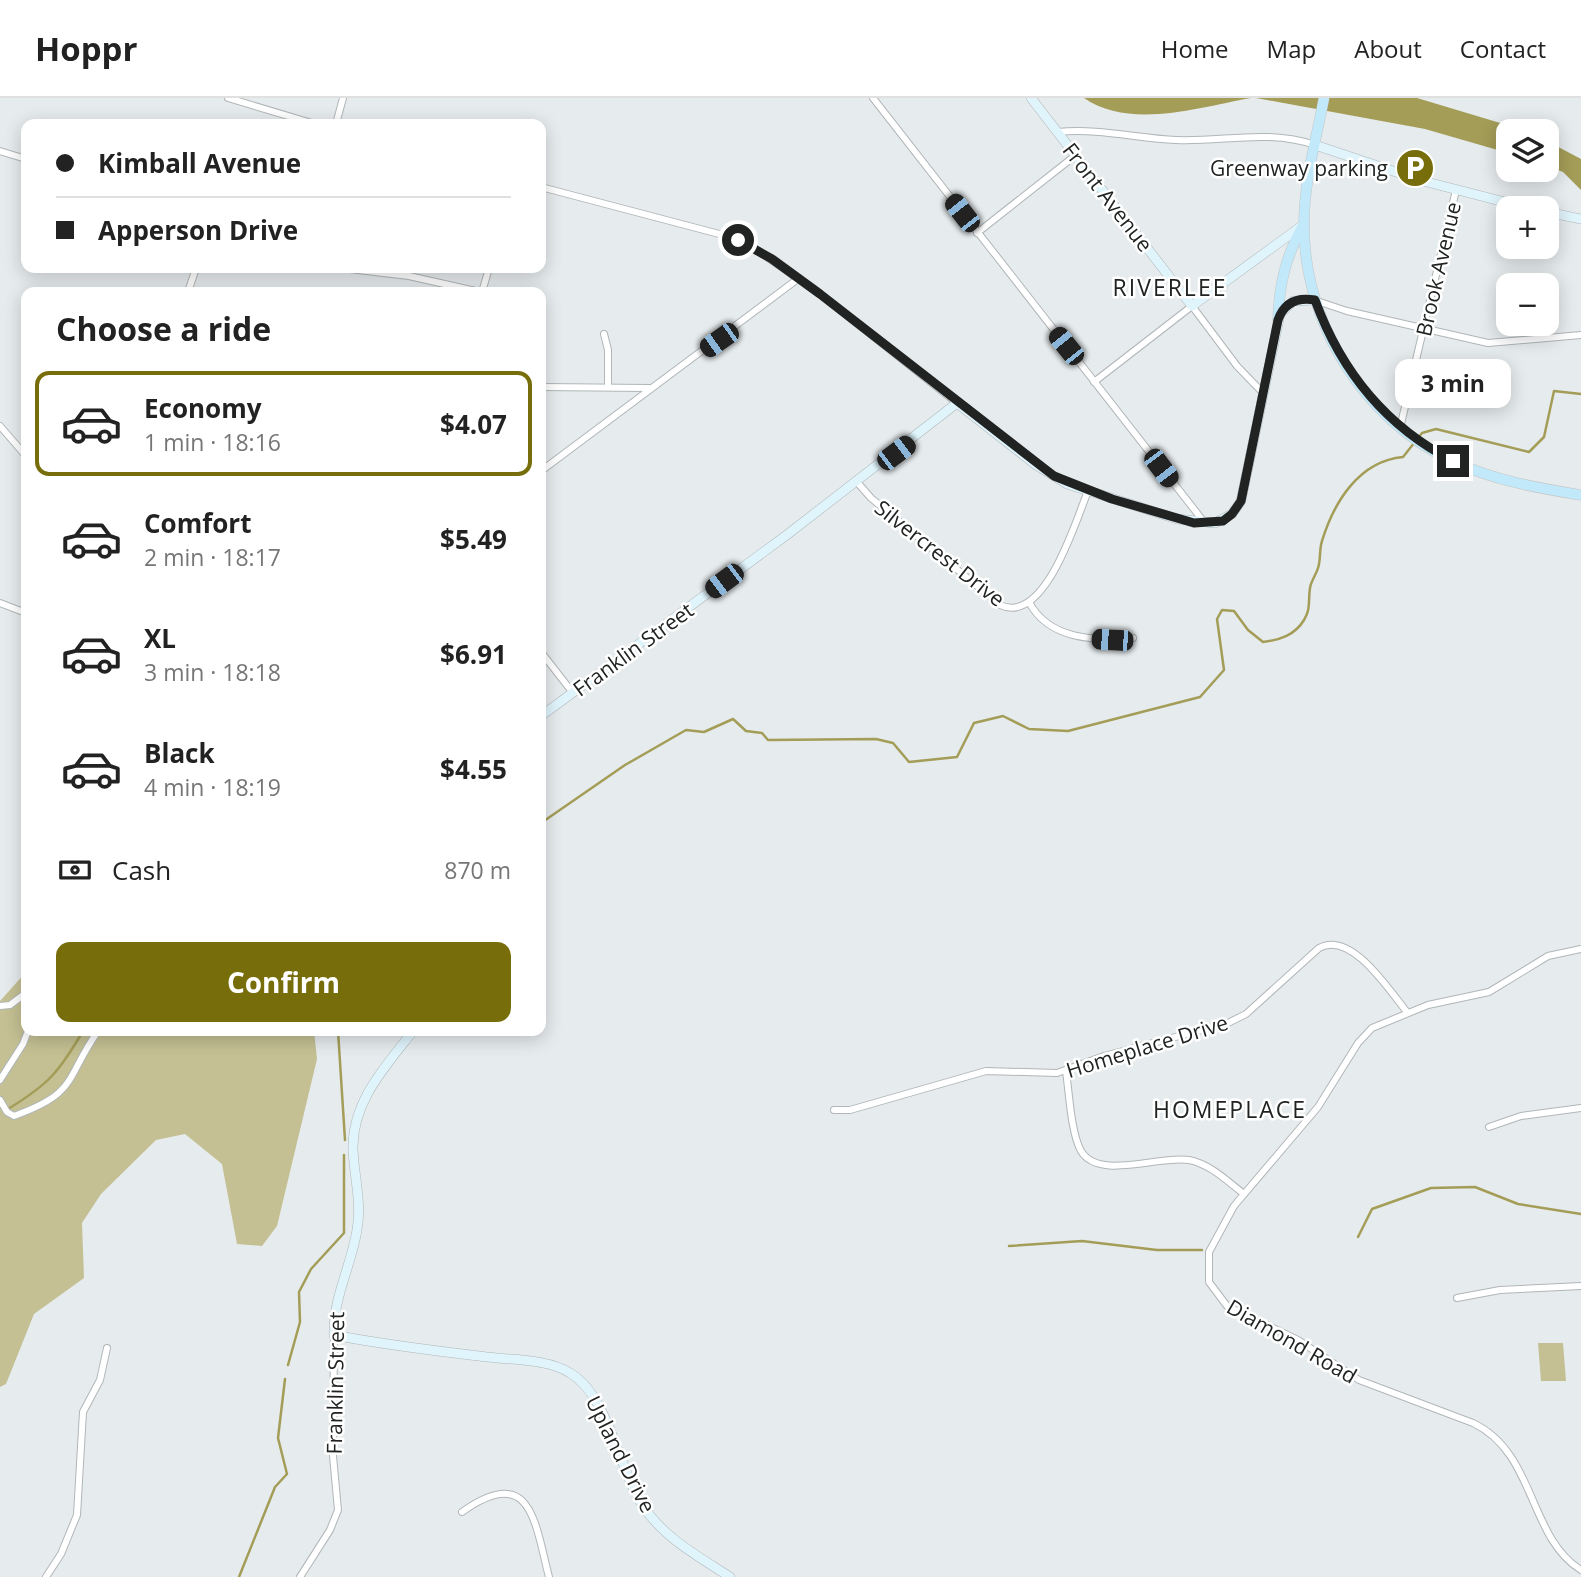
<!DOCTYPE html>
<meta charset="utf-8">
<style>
:root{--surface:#fff;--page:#f2f2f2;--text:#222;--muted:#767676;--line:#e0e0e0;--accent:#776e0b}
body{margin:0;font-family:"Open Sans",sans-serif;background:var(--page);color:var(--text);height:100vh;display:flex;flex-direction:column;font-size:26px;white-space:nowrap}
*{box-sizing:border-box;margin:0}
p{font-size:23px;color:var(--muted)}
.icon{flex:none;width:38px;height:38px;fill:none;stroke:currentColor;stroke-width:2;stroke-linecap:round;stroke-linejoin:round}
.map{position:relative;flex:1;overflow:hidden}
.sheet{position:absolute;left:21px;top:189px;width:525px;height:749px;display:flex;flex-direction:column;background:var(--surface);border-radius:14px;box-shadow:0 4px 18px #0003}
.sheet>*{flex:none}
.banner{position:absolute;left:21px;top:21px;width:525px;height:154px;border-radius:14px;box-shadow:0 4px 18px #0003;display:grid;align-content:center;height:154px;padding:0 35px;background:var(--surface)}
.fabs{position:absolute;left:1496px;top:21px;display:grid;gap:14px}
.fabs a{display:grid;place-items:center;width:63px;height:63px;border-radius:14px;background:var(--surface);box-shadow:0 4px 18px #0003;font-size:35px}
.end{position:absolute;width:32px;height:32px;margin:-16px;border:9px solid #212323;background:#fff;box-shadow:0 0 0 4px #fff}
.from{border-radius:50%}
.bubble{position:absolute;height:49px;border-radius:14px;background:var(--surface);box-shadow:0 4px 18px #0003;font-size:23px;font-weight:700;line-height:49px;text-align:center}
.car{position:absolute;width:21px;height:42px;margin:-21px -10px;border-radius:9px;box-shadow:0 0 5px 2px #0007;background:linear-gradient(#222 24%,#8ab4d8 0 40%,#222 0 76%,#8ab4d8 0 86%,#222 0)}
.banner b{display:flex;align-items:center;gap:24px;height:66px;font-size:26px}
.banner b+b{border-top:2px solid var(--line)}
.banner i{width:18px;height:18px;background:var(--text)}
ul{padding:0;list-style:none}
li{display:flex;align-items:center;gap:21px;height:105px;margin:0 14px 10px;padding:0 21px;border:4px solid transparent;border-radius:14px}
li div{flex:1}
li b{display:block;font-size:26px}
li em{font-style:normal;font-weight:700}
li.active{border-color:var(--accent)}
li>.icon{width:63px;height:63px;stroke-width:1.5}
h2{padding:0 35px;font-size:32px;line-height:84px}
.pay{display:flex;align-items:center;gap:18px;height:77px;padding:0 35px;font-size:26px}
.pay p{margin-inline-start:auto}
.primary-button{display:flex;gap:14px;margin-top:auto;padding:14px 35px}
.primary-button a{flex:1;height:80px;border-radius:14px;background:var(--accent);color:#fff;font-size:28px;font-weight:700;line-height:80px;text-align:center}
header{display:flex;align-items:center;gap:42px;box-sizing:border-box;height:98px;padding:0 35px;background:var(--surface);border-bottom:2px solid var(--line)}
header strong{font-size:33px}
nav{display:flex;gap:38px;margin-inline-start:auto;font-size:24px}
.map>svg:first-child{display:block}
.green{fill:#c4c093}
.water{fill:#a49d58}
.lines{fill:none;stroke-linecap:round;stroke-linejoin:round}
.stream{stroke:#a49d58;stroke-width:2.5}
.street-casing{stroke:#b1b6b8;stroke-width:8}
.secondary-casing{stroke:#b1b6b8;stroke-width:10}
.primary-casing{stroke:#c5c6c6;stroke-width:11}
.street{stroke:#fff;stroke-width:6}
.secondary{stroke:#e0f4fc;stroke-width:9}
.primary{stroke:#c1e9fa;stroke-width:10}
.route{stroke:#212323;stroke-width:9}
.labels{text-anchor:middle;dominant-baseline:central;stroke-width:5;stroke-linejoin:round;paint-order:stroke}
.poi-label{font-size:21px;fill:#212323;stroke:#fff;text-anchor:end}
.street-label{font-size:21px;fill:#212323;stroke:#fff}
.neighbourhood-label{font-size:23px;letter-spacing:2px;fill:#212323;stroke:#fff}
</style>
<header>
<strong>Hoppr</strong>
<nav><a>Home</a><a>Map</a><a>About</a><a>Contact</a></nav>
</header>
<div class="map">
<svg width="1581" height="1479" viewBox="0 0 1581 1479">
<rect width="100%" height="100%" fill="#e6ebed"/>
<g class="green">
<path d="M26 874V933H314L317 961 277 1128 262 1148 237 1146 222 1066 185 1036 156 1042 101 1096 82 1125 84 1180 34 1216 6 1286 0 1289V903Z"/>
<path d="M1538 1245H1563L1566 1283H1541Z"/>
</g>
<g class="water">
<path d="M1084 0H1251C1200 9 1130 32 1084 0Z"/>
<path d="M1256 0H1417L1527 33H1508V55L1425 31Z"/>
<path d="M1547 43 1581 61V92L1563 74 1547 68Z"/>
</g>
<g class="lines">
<g class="stream">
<path d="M541 725 625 667 686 632 704 634 733 621 746 633 762 635 768 642 876 641 893 645 909 664 957 659 974 625 1003 618 1029 631 1068 633 1200 599 1224 572 1217 521 1222 512 1234 513 1248 532 1263 544C1280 542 1295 537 1304 522 1311 511 1308 502 1310 490 1311 483 1316 477 1318 470 1321 462 1319 452 1322 443 1334 404 1359 363 1403 359L1422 335 1436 331 1529 354 1544 339 1554 293 1581 296"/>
<path d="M338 933 345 1042"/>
<path d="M8 1011C49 986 59 974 83 933"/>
<path d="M1358 1139 1372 1111 1431 1090 1475 1089 1518 1106 1581 1116"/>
<path d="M1009 1148 1082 1143 1157 1152H1202"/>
<path d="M288 1267 300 1224 299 1194 311 1171 344 1135V1057"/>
<path d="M239 1479 275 1389 287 1376 278 1340 285 1281"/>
</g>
<defs>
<g id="street">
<path d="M228 0 315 26"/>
<path d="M873 0 1204 424"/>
<path d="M336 26 343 0"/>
<path d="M1058 34C1098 30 1136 40 1176 42 1224 44 1267 31 1315 47"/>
<path d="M0 53 26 61"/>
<path d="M541 89 723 137 754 150 820 196 957 305"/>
<path d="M977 135 1076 57"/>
<path d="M341 170 409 178 480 194"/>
<path d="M188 194 196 170"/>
<path d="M482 194 489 170"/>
<path d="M1317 203 1347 213 1488 245 1581 237"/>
<path d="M604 236 608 252V289"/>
<path d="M1094 284 1192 208 1237 268 1263 295"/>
<path d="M541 289 649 290"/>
<path d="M0 328 26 358"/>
<path d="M1400 330 1456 92"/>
<path d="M541 373 799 180"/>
<path d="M857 384 871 400 1000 507C1045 528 1076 422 1088 393"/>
<path d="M1029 504C1049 542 1095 543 1133 540"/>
<path d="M0 505 26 515"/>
<path d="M541 554 573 595"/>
<path d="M1581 851 1548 858 1489 894 1428 907 1372 930 1358 945 1318 1009 1234 1108 1209 1154V1184L1227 1208 1298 1242 1359 1282 1473 1325C1536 1355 1528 1439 1581 1472"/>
<path d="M0 908 10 907 26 895"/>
<path d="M1066 973C1069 994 1071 1035 1081 1053 1099 1083 1159 1057 1189 1062 1210 1066 1227 1083 1244 1096"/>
<path d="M0 982 23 946 28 933"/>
<path d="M0 1002 7 1014 14 1018C78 995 64 982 98 933"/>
<path d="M834 1012H850L986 973 1057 975 1104 958 1228 925 1246 916 1319 850C1351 832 1389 892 1407 914"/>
<path d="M1489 1029 1521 1018 1581 1010"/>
<path d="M1457 1200 1500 1192 1581 1188"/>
<path d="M462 1414C532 1364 535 1426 549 1479"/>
<path d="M46 1479 61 1456 77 1417 83 1314 100 1282 107 1250"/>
<path d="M300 1479 330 1432 338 1412 333 1358 334 1237"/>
</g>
<g id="secondary">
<path d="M1031 0 1192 208 1303 127"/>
<path d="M1315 47 1423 83 1528 110"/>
<path d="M1547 114 1581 121"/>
<path d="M541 618 788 436 957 305 1036 367 1067 386 1177 421 1215 425 1232 416 1241 403 1280 216 1293 203 1315 202"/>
<path d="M413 933C386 968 352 1003 353 1051 354 1078 362 1105 357 1132 351 1169 333 1199 334 1237 385 1247 436 1253 487 1259 512 1262 548 1261 570 1275 608 1297 618 1368 641 1405 662 1439 698 1458 730 1479"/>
</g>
<g id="primary">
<path d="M1324 0C1316 42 1304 84 1304 126 1304 225 1363 321 1452 363 1493 382 1537 390 1581 397"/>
<path d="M1278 222C1279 186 1286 157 1304 126"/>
</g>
</defs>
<use href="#street" class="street-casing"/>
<use href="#secondary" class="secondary-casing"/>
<use href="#primary" class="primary-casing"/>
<use href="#street" class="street"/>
<use href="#secondary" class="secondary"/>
<use href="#primary" class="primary"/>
</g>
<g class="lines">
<path class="route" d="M738 142 772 161 820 196 1054 378 1112 401 1194 425 1223 423 1232 416 1241 403 1278 222C1284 205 1297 199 1315 202 1341 273 1385 328 1453 363"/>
</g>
<defs>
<symbol id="parking-disc" viewBox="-11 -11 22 22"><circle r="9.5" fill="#776e0b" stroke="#fff"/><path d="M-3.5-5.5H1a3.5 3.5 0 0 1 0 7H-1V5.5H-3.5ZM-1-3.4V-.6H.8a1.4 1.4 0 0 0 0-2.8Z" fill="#fff"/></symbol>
</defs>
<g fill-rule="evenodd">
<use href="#parking-disc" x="1393" y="48" width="44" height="44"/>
</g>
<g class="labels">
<g class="poi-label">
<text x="1388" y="70">Greenway parking</text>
</g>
<g class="street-label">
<text transform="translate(1108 99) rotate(52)">Front Avenue</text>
<text transform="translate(1438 171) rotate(-77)">Brook Avenue</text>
<text transform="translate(940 455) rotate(38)">Silvercrest Drive</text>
<text transform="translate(633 551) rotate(-36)">Franklin Street</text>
<text transform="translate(1147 948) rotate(-17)">Homeplace Drive</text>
<text transform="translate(1292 1243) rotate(30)">Diamond Road</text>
<text transform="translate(335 1285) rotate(-89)">Franklin Street</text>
<text transform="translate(621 1356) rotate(63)">Upland Drive</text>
</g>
<g class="neighbourhood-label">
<text x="1170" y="189">RIVERLEE</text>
<text x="1230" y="1011">HOMEPLACE</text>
</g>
</g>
</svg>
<div class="fabs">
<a><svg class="icon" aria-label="layers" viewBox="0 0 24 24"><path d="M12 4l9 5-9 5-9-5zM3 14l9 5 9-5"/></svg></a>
<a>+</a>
<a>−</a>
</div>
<i class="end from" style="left:738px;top:142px"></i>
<i class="end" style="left:1453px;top:363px"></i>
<div class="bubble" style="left:1395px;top:261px;width:116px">3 min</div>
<i class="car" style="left:962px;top:115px;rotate:322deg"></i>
<i class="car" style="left:719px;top:242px;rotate:235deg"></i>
<i class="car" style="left:1066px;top:248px;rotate:321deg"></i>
<i class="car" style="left:896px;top:355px;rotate:53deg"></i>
<i class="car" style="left:1161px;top:370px;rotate:143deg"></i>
<i class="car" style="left:724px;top:483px;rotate:233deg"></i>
<i class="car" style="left:1112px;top:542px;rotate:273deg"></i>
<div class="banner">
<b><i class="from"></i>Kimball Avenue</b>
<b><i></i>Apperson Drive</b>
</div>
<section class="sheet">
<h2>Choose a ride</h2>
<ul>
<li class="active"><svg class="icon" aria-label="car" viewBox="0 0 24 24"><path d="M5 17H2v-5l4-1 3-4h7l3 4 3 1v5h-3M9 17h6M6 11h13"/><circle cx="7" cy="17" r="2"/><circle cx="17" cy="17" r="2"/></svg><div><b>Economy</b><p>1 min · 18:16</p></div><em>$4.07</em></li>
<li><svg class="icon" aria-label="car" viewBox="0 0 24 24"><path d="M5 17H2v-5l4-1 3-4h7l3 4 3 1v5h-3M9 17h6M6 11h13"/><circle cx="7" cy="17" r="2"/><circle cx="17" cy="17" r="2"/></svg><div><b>Comfort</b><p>2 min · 18:17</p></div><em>$5.49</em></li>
<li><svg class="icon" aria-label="car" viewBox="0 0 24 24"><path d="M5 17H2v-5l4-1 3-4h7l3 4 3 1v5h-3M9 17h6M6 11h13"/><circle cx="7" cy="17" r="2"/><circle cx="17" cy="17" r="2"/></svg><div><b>XL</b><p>3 min · 18:18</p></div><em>$6.91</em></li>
<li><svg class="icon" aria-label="car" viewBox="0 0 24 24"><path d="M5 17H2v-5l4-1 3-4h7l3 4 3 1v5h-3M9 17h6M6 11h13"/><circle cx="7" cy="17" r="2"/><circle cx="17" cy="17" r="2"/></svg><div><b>Black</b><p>4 min · 18:19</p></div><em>$4.55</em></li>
</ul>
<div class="pay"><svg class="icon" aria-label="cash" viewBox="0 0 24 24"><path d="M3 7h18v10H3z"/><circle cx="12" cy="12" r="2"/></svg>Cash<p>870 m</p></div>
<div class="primary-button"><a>Confirm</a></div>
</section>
</div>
